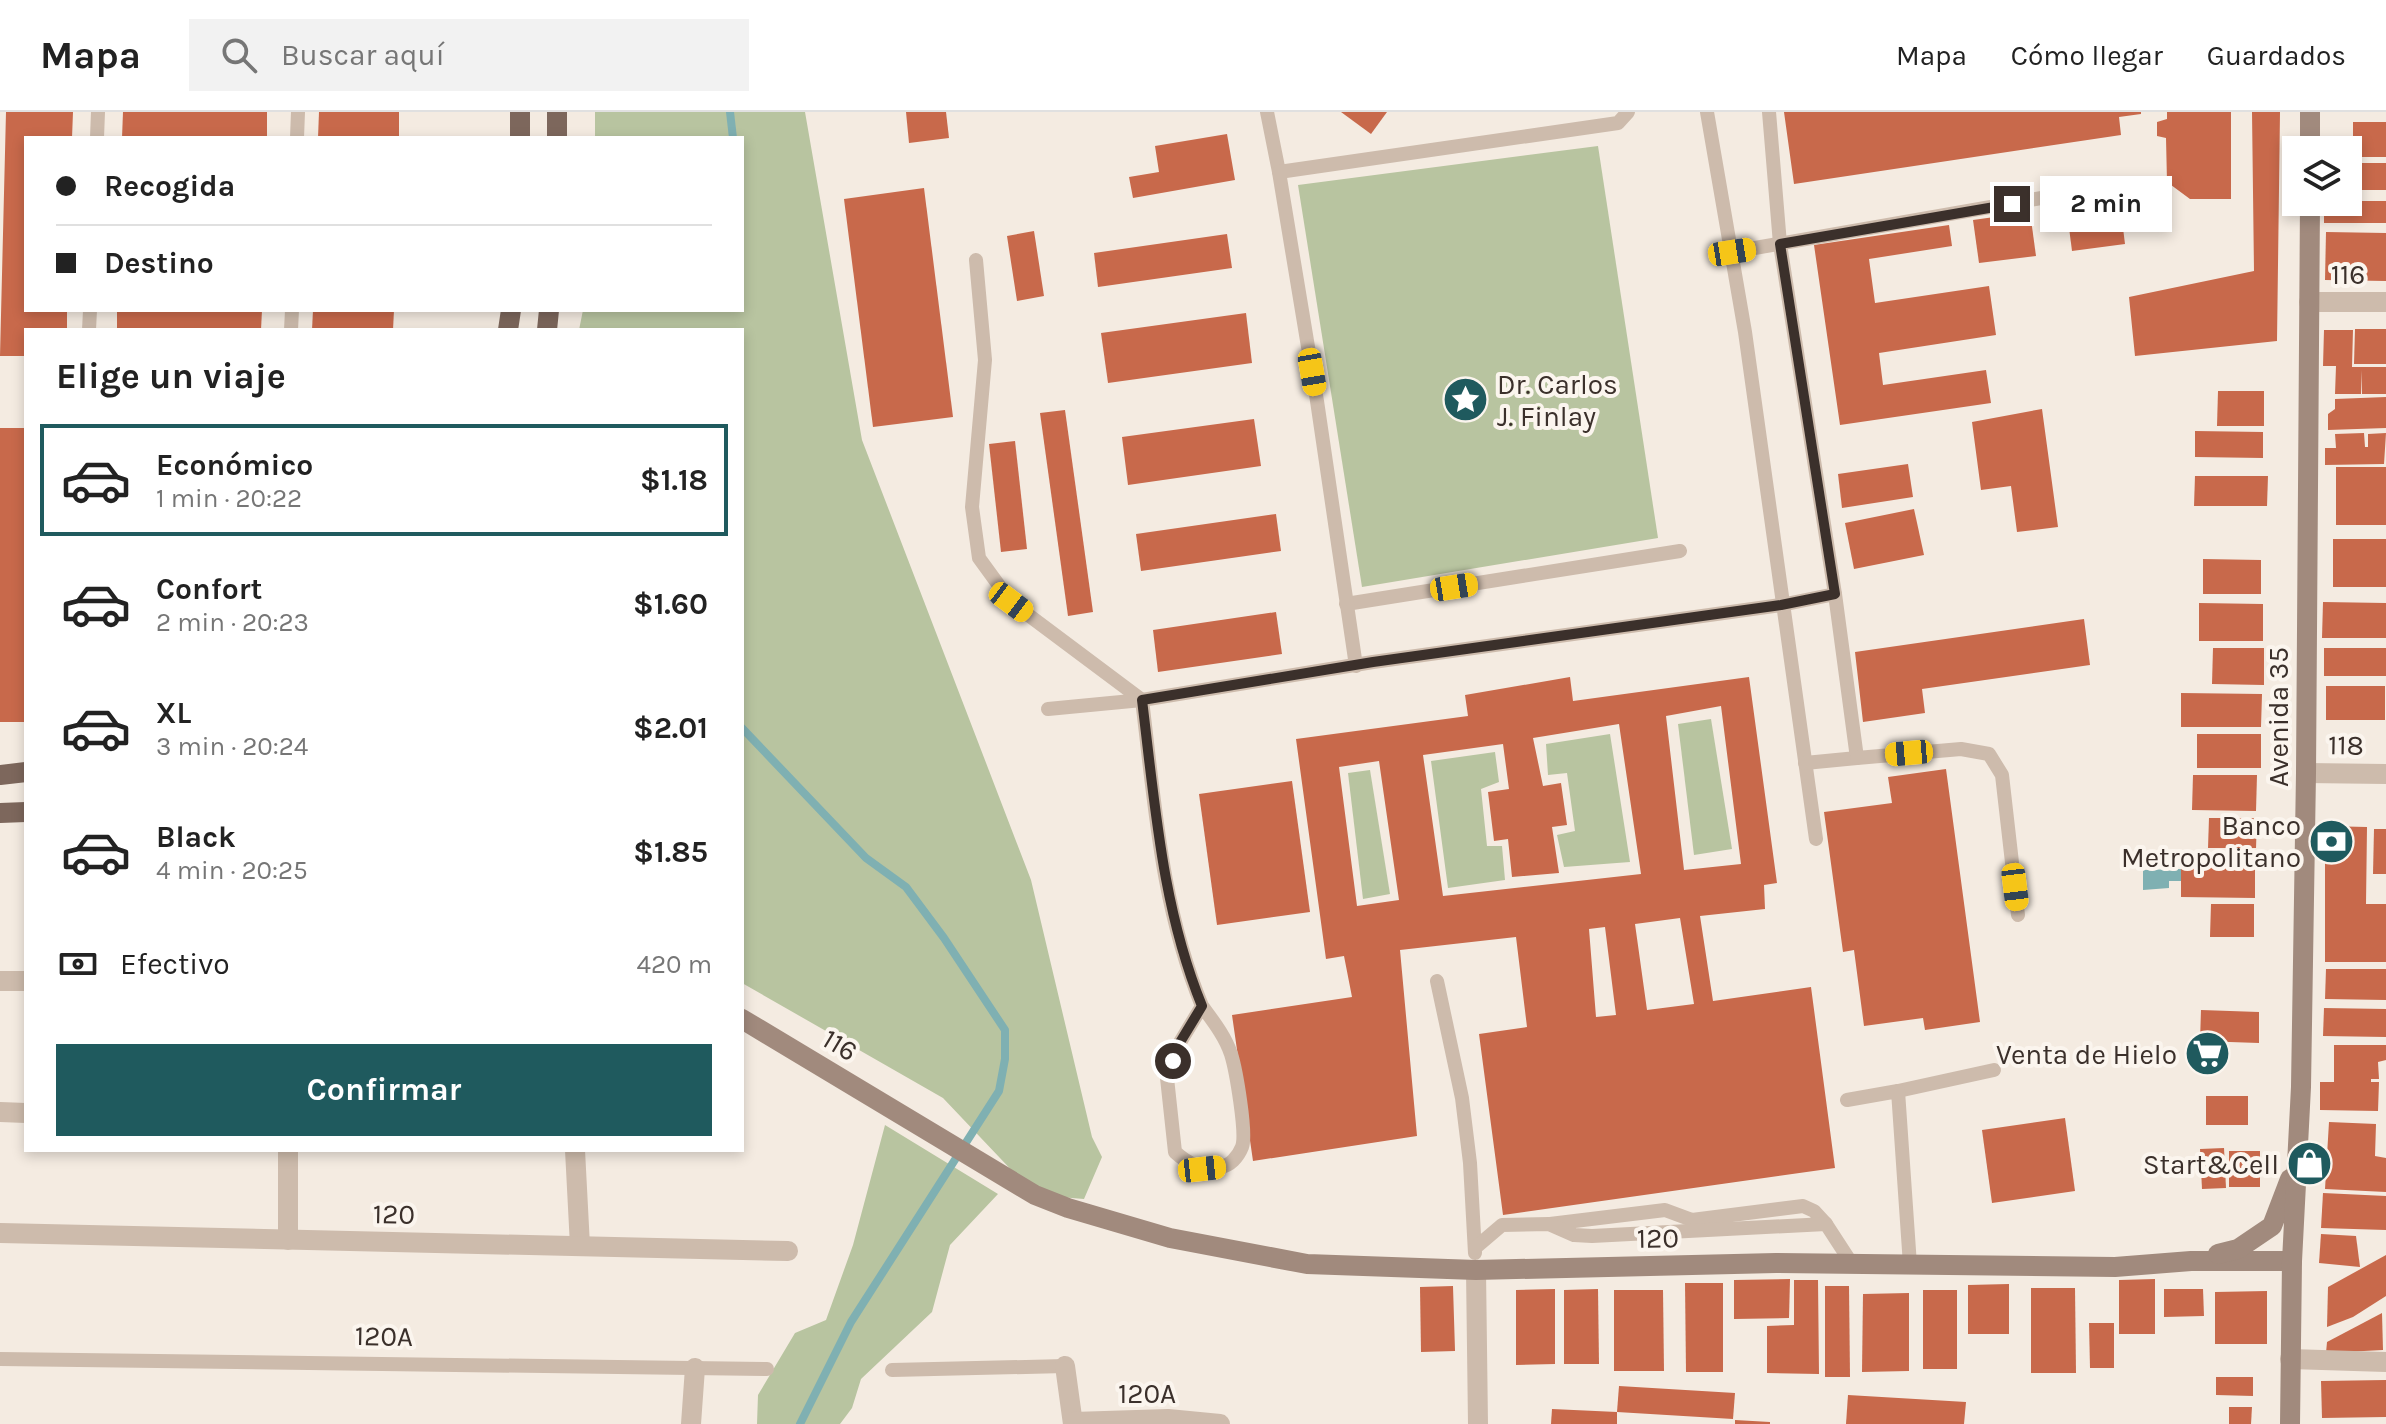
<!DOCTYPE html>
<html lang="es">
<meta charset="utf-8">
<style>
:root{--surface:#fff;--page:#f2f2f2;--text:#222;--muted:#767676;--line:#e0e0e0;--accent:#1f5a5e}
body{margin:0;font-family:Karla,sans-serif;background:var(--page);color:var(--text);height:100vh;display:flex;flex-direction:column;font-size:30px;white-space:nowrap}
*{box-sizing:border-box;margin:0}
p{font-size:26px;color:var(--muted)}
.icon{flex:none;width:44px;height:44px;fill:none;stroke:currentColor;stroke-width:2;stroke-linecap:round;stroke-linejoin:round}
.map{position:relative;flex:1;overflow:hidden}
.details{position:absolute;left:24px;top:216px;width:720px;height:824px;display:flex;flex-direction:column;background:var(--surface);border-radius:0px;box-shadow:0 4px 12px #0003}
.details>*{flex:none}
.top-card{position:absolute;left:24px;top:24px;width:720px;height:176px;border-radius:0px;box-shadow:0 4px 12px #0003;display:grid;align-content:center;height:176px;padding:0 32px;background:var(--surface)}
.tools{position:absolute;left:2282px;top:24px;display:grid;gap:16px}
.tools a{display:grid;place-items:center;width:80px;height:80px;border-radius:0px;background:var(--surface);box-shadow:0 4px 12px #0003;font-size:40px}
.end{position:absolute;width:36px;height:36px;margin:-18px;border:10px solid #3b302b;background:#fff;box-shadow:0 0 0 4px #fff}
.from{border-radius:50%}
.bubble{position:absolute;height:56px;border-radius:0px;background:var(--surface);box-shadow:0 4px 12px #0003;font-size:26px;font-weight:700;line-height:56px;text-align:center}
.car{position:absolute;width:24px;height:48px;margin:-24px -12px;border-radius:10px;box-shadow:0 0 6px 2px #0007;background:linear-gradient(#f5c518 24%,#345 0 40%,#f5c518 0 76%,#345 0 86%,#f5c518 0)}
.top-card b{display:flex;align-items:center;gap:28px;height:76px;font-size:30px}
.top-card b+b{border-top:2px solid var(--line)}
.top-card i{width:20px;height:20px;background:var(--text)}
ul{padding:0;list-style:none}
li{display:flex;align-items:center;gap:24px;height:112px;margin:0 16px 12px;padding:0 16px;border:4px solid transparent;border-radius:0px}
li div{flex:1}
li b{display:block;font-size:30px}
li em{font-style:normal;font-weight:700}
li.selected{border-color:var(--accent)}
li>.icon{width:72px;height:72px;stroke-width:1.5}
h2{padding:0 32px;font-size:36px;line-height:96px}
.pay{display:flex;align-items:center;gap:20px;height:88px;padding:0 32px;font-size:30px}
.pay p{margin-inline-start:auto}
.button{display:flex;gap:16px;margin-top:auto;padding:16px 32px}
.button a{flex:1;height:92px;border-radius:0px;background:var(--accent);color:#fff;font-size:32px;font-weight:700;line-height:92px;text-align:center}
header{display:flex;align-items:center;gap:48px;box-sizing:border-box;height:112px;padding:0 40px;background:var(--surface);border-bottom:2px solid var(--line)}
header strong{font-size:38px}
nav{display:flex;gap:44px;margin-inline-start:auto;font-size:28px}
.search{width:560px;height:72px;background:var(--page);display:flex;align-items:center;gap:20px;box-sizing:border-box;padding:0 28px;border-radius:0px;color:var(--muted);font-size:30px}
.map>svg:first-child{display:block}
.green{fill:#b8c4a0}
.water{fill:#7fb0b2}
.lines{fill:none;stroke-linecap:round;stroke-linejoin:round}
.stream{stroke:#7fb0b2;stroke-width:8}
.building{fill:#c8694b;fill-rule:evenodd}
.lane{stroke:#cdbbac;stroke-width:14}
.street{stroke:#cdbbac;stroke-width:20}
.secondary{stroke:#a18a7d;stroke-width:20}
.primary{stroke:#7d675c;stroke-width:20}
.route{stroke:#3b302b;stroke-width:10}
.labels{text-anchor:middle;dominant-baseline:central;stroke-width:8;stroke-linejoin:round;paint-order:stroke}
.street-label{font-size:28px;fill:#3b302b;stroke:#fbf5ee}
.poi-label{font-size:28px;fill:#3b302b;stroke:#fbf5ee;text-anchor:end}
</style>
<header>
<strong>Mapa</strong>
<div class="search"><svg class="icon" aria-label="search" viewBox="0 0 24 24"><circle cx="10" cy="10" r="6"/><path d="M15 15l6 6"/></svg>Buscar aquí</div>
<nav><a>Mapa</a><a>Cómo llegar</a><a>Guardados</a></nav>
</header>
<div class="map">
<svg width="2386" height="1312" viewBox="0 0 2386 1312">
<rect width="100%" height="100%" fill="#f4ebe1"/>
<g class="green">
<path d="M595 0H805L862 328 1031 768 1092 1025 1102 1045 1084 1087 1035 1083 943 986 742 871V218H579L583 198H742V26H595Z"/>
<path d="M1598 34 1658 426 1362 475 1298 73Z"/>
<path d="M1711 607 1732 737 1694 743 1678 612Z"/>
<path d="M1610 622 1630 750 1564 755 1557 723 1575 719 1567 661 1548 663 1546 632Z"/>
<path d="M1495 640 1499 670 1481 677 1487 734H1502L1505 768 1448 776 1431 649Z"/>
<path d="M1370 658 1390 782 1363 787 1348 661Z"/>
<path d="M885 1013 998 1082 950 1133 932 1200 861 1267 852 1296 840 1312H757L758 1283 795 1221 826 1208 853 1133Z"/>
</g>
<path class="water" d="M2181 757V769H2169V776L2143 778V758Z"/>
<g class="lines">
<g class="stream">
<path d="M730 0 733 26"/>
<path d="M742 616 866 746 906 775 944 826 1005 918V947L999 979 851 1210 800 1312"/>
</g>
</g>
<g class="building">
<path d="M6 0H73L72 26H26V198H67V218H26V244H0Z"/>
<path d="M123 0H267V26H122Z"/>
<path d="M319 0H399V26H318Z"/>
<path d="M906 0H946L949 26 909 31Z"/>
<path d="M1341 0H1387L1371 22Z"/>
<path d="M1784 0H2141V2L2119 5 2121 23 1794 72Z"/>
<path d="M2167 0H2231V87H2190L2167 70 2166 26 2157 24V10L2167 7Z"/>
<path d="M2252 0H2280L2277 229 2135 244 2129 185 2254 159Z"/>
<rect x="2353" y="10" width="33" height="35"/>
<path d="M1227 22 1235 68 1133 86 1129 65 1159 60 1155 34Z"/>
<rect x="2348" y="51" width="38" height="27"/>
<path d="M924 76 953 305 873 315 844 87Z"/>
<path d="M2348 89H2386V111H2324V90Z"/>
<path d="M2120 92 2125 132 2072 139 2067 100Z"/>
<path d="M2030 100 2036 144 1979 151 1973 108Z"/>
<path d="M1949 113 1952 134 1869 147 1875 191 1989 174 1996 223 1879 241 1883 273 1986 258 1991 291 1840 313 1814 133Z"/>
<path d="M1034 119 1044 184 1017 189 1007 124Z"/>
<path d="M2326 120 2386 121V169L2325 168Z"/>
<path d="M1227 122 1232 156 1098 175 1094 141Z"/>
<path d="M117 198H262L261 218H117Z"/>
<path d="M313 198H394L393 218H312Z"/>
<path d="M1246 201 1252 251 1108 271 1101 221Z"/>
<path d="M2355 217H2386V252H2354Z"/>
<path d="M2324 218H2353L2352 255H2386V282H2362L2361 258V282H2335L2336 254H2323Z"/>
<path d="M2218 279H2264V314H2217Z"/>
<path d="M2386 285V316L2328 318V302L2335 297V287Z"/>
<path d="M2042 297 2058 415 2017 420 2011 374 1981 378 1972 310Z"/>
<path d="M1065 298 1093 500 1068 504 1040 301Z"/>
<path d="M1254 307 1261 354 1128 373 1122 325Z"/>
<rect x="0" y="316" width="26" height="294"/>
<path d="M2195 319 2263 320V346L2195 345Z"/>
<path d="M2364 321 2365 335H2368V322L2386 321 2384 352 2325 353V336H2336L2335 322Z"/>
<path d="M1015 329 1027 437 1001 440 989 332Z"/>
<path d="M1908 352 1913 385 1842 396 1838 362Z"/>
<rect x="2336" y="355" width="50" height="58"/>
<path d="M2195 364H2268L2267 394H2194Z"/>
<path d="M1914 397 1924 443 1854 457 1845 411Z"/>
<path d="M1276 402 1281 439 1141 459 1136 422Z"/>
<rect x="2333" y="427" width="53" height="48"/>
<path d="M2203 447 2261 448V482H2203Z"/>
<path d="M2323 490 2386 491V526H2322Z"/>
<path d="M2199 491 2263 492V529H2199Z"/>
<path d="M1276 500 1282 542 1158 560 1153 518Z"/>
<path d="M2084 507 2090 553 1922 577 1925 601 1863 610 1855 540Z"/>
<path d="M2213 536H2264V573L2212 572Z"/>
<rect x="2324" y="536" width="62" height="28"/>
<path d="M1570 565 1573 589 1749 565 1777 771 1764 773 1765 797 1700 804 1713 889 1811 875 1835 1056 1503 1103 1479 922 1527 915 1516 825 1400 838 1417 1024 1253 1049 1232 903 1352 885 1344 844 1326 847 1296 627 1468 604 1465 583ZM1721 594 1741 752 1684 758 1666 604ZM1619 612 1641 762 1443 784 1423 643 1503 632 1509 677 1488 680 1494 729 1508 727 1512 765 1559 761 1552 715 1567 713 1561 671 1543 674 1533 626ZM1379 649 1399 788 1357 794 1339 655ZM1680 806 1694 892 1647 898 1635 812ZM1605 815 1616 903 1596 905 1589 817Z"/>
<rect x="2326" y="574" width="59" height="34"/>
<path d="M2181 581 2262 582 2261 615H2181Z"/>
<rect x="2197" y="622" width="64" height="34"/>
<path d="M1946 657 1980 910 1925 918 1923 906 1864 914 1854 838 1843 840 1824 700 1892 691 1888 665Z"/>
<path d="M2193 663H2257L2256 699 2192 698Z"/>
<path d="M1292 669 1310 800 1217 813 1199 682Z"/>
<path d="M2209 706H2257L2256 736H2208Z"/>
<path d="M2325 714 2367 715 2366 792H2386V850H2325Z"/>
<path d="M2374 717H2386V762H2373Z"/>
<path d="M2181 744 2255 745V786L2181 785Z"/>
<path d="M2211 792H2254V825H2210Z"/>
<path d="M2326 857H2386V888L2325 887Z"/>
<path d="M2324 896 2386 897V925L2323 924Z"/>
<path d="M2201 898 2259 900V931L2200 929Z"/>
<path d="M2334 933H2386V948L2378 950 2379 967H2371V970H2379L2378 999 2320 998V970H2334Z"/>
<rect x="2206" y="984" width="42" height="29"/>
<path d="M2065 1006 2075 1079 1992 1091 1982 1018Z"/>
<path d="M2329 1010 2376 1012 2375 1044 2386 1046V1080L2325 1077Z"/>
<path d="M2224 1036 2226 1076 2202 1077 2200 1037Z"/>
<rect x="2229" y="1039" width="31" height="36"/>
<path d="M2323 1081 2386 1084V1118L2321 1116Z"/>
<path d="M2321 1122 2356 1124 2360 1155 2319 1151Z"/>
<path d="M2386 1143V1184L2353 1205 2327 1215 2328 1175Z"/>
<path d="M1790 1167 1789 1206 1734 1207V1168Z"/>
<path d="M2155 1167V1222H2119V1168Z"/>
<path d="M1794 1168H1818L1819 1262 1767 1261V1214L1794 1213Z"/>
<path d="M1685 1171H1723V1260H1686Z"/>
<path d="M2009 1172V1222H1968V1173Z"/>
<path d="M1453 1174 1455 1239 1421 1240 1420 1175Z"/>
<path d="M1825 1174H1849L1850 1265H1825Z"/>
<path d="M2031 1176H2075L2076 1261H2031Z"/>
<path d="M1555 1177V1252L1516 1253V1178Z"/>
<path d="M1598 1177 1599 1252H1564V1178Z"/>
<path d="M2164 1177H2203L2204 1204 2164 1205Z"/>
<path d="M1614 1178H1663L1664 1259H1614Z"/>
<rect x="1923" y="1178" width="34" height="79"/>
<path d="M2267 1179V1232H2215V1180Z"/>
<path d="M1909 1181V1259L1862 1260 1863 1182Z"/>
<path d="M2382 1201 2383 1238 2326 1241 2327 1230Z"/>
<path d="M2089 1211H2114V1256H2090Z"/>
<path d="M2216 1265H2253V1284L2216 1283Z"/>
<path d="M2386 1268V1305L2322 1306 2321 1269Z"/>
<path d="M1619 1274 1735 1281 1733 1307 1617 1300Z"/>
<path d="M1848 1283 1966 1290 1964 1312H1846Z"/>
<path d="M2229 1295H2252L2251 1312H2229Z"/>
<path d="M1552 1297 1617 1300V1312H1551Z"/>
<path d="M1735 1308 1770 1310V1312H1735Z"/>
</g>
<g class="lines">
<g class="lane">
<path d="M1267 0 1279 60"/>
<path d="M1707 0 1745 220 1816 727"/>
<path d="M1769 0 1780 132 1835 482 1857 646 1805 651"/>
<path d="M97 26 98 0"/>
<path d="M297 26 298 0"/>
<path d="M1732 140 2128 71"/>
<path d="M976 148 985 248 972 395 979 446 1011 490 1142 588"/>
<path d="M89 218 90 198"/>
<path d="M291 218 292 198"/>
<path d="M1346 492 1680 439"/>
<path d="M1356 554 1317 289 1279 60 1618 11 1628 0"/>
<path d="M1048 597 1142 588"/>
<path d="M1857 646 1961 637 1989 642 2002 663 2018 803"/>
<path d="M1437 869 1462 986 1470 1051 1475 1141"/>
<path d="M1202 894C1213 909 1225 924 1231 942 1236 958 1247 1022 1242 1035 1238 1045 1230 1054 1220 1055 1200 1057 1189 1053 1175 1040L1167 966 1179 932 1202 894C1161 794 1155 693 1142 588L1373 550 1781 493 1835 482"/>
<path d="M1898 979 1994 958"/>
<path d="M1847 988 1898 979 1910 1153"/>
<path d="M1550 1112 1665 1098 1692 1108 1803 1094 1814 1099 1826 1112"/>
<path d="M1475 1136 1502 1113 1549 1112 1574 1123 1592 1124 1826 1112 1852 1152"/>
<path d="M0 1247 767 1257"/>
<path d="M892 1258 1065 1254"/>
</g>
<g class="street">
<path d="M2309 190H2386"/>
<path d="M2306 661 2386 662"/>
<path d="M0 869H26"/>
<path d="M0 1000 26 1001"/>
<path d="M575 1038 580 1134"/>
<path d="M0 1121 788 1139"/>
<path d="M288 1128V1038"/>
<path d="M1476 1158 1478 1312"/>
<path d="M2290 1247 2386 1250"/>
<path d="M1065 1254 1073 1312"/>
<path d="M1073 1310 1168 1307 1220 1312"/>
<path d="M691 1312 695 1256"/>
</g>
<g class="secondary">
<path d="M2310 38V0"/>
<path d="M742 907 1035 1083 1068 1096 1170 1126 1307 1152 1476 1158 1776 1151 2115 1155 2191 1149H2292"/>
<path d="M2218 1142 2238 1137 2272 1114 2290 1067"/>
<path d="M2290 1312 2292 1149 2301 975 2306 661 2310 90"/>
</g>
<g class="primary">
<path d="M520 26V0"/>
<path d="M557 26V0"/>
<path d="M508 218 511 198"/>
<path d="M547 218 549 198"/>
<path d="M0 663 26 660"/>
<path d="M0 701 26 700"/>
</g>
</g>
<g class="lines">
<path class="route" d="M1173 949 1179 932 1202 894C1162 796 1155 692 1142 588L1373 550 1781 493 1835 482 1780 132 2012 92"/>
</g>
<defs>
<symbol id="sight-disc" viewBox="-11 -11 22 22"><circle r="9.5" fill="#1f5a5e" stroke="#fbf5ee"/><path d="M0-6L1.8-2.2L6-1.7L2.9 1.2L3.7 5.4L0 3.3L-3.7 5.4L-2.9 1.2L-6-1.7L-1.8-2.2Z" fill="#fff"/></symbol>
<symbol id="bank-disc" viewBox="-11 -11 22 22"><circle r="9.5" fill="#1f5a5e" stroke="#fbf5ee"/><path d="M-6-4H6V4H-6ZM0-2.3a2.3 2.3 0 1 0 0 4.6a2.3 2.3 0 1 0 0-4.6Z" fill="#fff"/></symbol>
<symbol id="supermarket-disc" viewBox="-11 -11 22 22"><circle r="9.5" fill="#1f5a5e" stroke="#fbf5ee"/><path d="M-6-5.5h2.5l.6 2H6L4.5 2H-2.5L-4.4-4H-6ZM-1.5 3.2a1.3 1.3 0 1 0 .1 0ZM3 3.2a1.3 1.3 0 1 0 .1 0Z" fill="#fff"/></symbol>
<symbol id="shop-disc" viewBox="-11 -11 22 22"><circle r="9.5" fill="#1f5a5e" stroke="#fbf5ee"/><path d="M-5-2.5h2.3a2.7 3.5 0 0 1 5.4 0H5L5.5 6h-11ZM-1.5-2.5h3a1.5 2.3 0 0 0-3 0Z" fill="#fff"/></symbol>
</defs>
<g fill-rule="evenodd">
<use href="#sight-disc" x="1440" y="262" width="51" height="51"/>
<use href="#bank-disc" x="2306" y="704" width="51" height="51"/>
<use href="#supermarket-disc" x="2182" y="916" width="51" height="51"/>
<use href="#shop-disc" x="2284" y="1026" width="51" height="51"/>
</g>
<g class="labels">
<g class="street-label">
<text x="2348" y="162">116</text>
<text transform="translate(2278 605) rotate(-90)">Avenida 35</text>
<text transform="translate(2346 633) rotate(1)">118</text>
<text transform="translate(840 933) rotate(31)">116</text>
<text transform="translate(394 1102) rotate(1)">120</text>
<text transform="translate(1658 1126) rotate(-1)">120</text>
<text transform="translate(384 1224) rotate(1)">120A</text>
<text x="1147" y="1281">120A</text>
</g>
<g class="poi-label">
<text x="1497" y="272" text-anchor="start">Dr. Carlos<tspan x="1497" dy="32">J. Finlay</tspan></text>
<text x="2301" y="713">Banco<tspan x="2301" dy="32">Metropolitano</tspan></text>
<text x="2177" y="942">Venta de Hielo</text>
<text x="2279" y="1052">Start&amp;Cell</text>
</g>
</g>
</svg>
<div class="tools">
<a><svg class="icon" aria-label="layers" viewBox="0 0 24 24"><path d="M12 4l9 5-9 5-9-5zM3 14l9 5 9-5"/></svg></a>
</div>
<i class="end from" style="left:1173px;top:949px"></i>
<i class="end" style="left:2012px;top:92px"></i>
<div class="bubble" style="left:2040px;top:64px;width:132px">2 min</div>
<i class="car" style="left:1732px;top:140px;rotate:81deg"></i>
<i class="car" style="left:1312px;top:260px;rotate:170deg"></i>
<i class="car" style="left:1454px;top:475px;rotate:81deg"></i>
<i class="car" style="left:1011px;top:490px;rotate:127deg"></i>
<i class="car" style="left:1909px;top:641px;rotate:265deg"></i>
<i class="car" style="left:2015px;top:775px;rotate:173deg"></i>
<i class="car" style="left:1202px;top:1057px;rotate:84deg"></i>
<div class="top-card">
<b><i class="from"></i>Recogida</b>
<b><i></i>Destino</b>
</div>
<section class="details">
<h2>Elige un viaje</h2>
<ul>
<li class="selected"><svg class="icon" aria-label="car" viewBox="0 0 24 24"><path d="M5 17H2v-5l4-1 3-4h7l3 4 3 1v5h-3M9 17h6M6 11h13"/><circle cx="7" cy="17" r="2"/><circle cx="17" cy="17" r="2"/></svg><div><b>Económico</b><p>1 min · 20:22</p></div><em>$1.18</em></li>
<li><svg class="icon" aria-label="car" viewBox="0 0 24 24"><path d="M5 17H2v-5l4-1 3-4h7l3 4 3 1v5h-3M9 17h6M6 11h13"/><circle cx="7" cy="17" r="2"/><circle cx="17" cy="17" r="2"/></svg><div><b>Confort</b><p>2 min · 20:23</p></div><em>$1.60</em></li>
<li><svg class="icon" aria-label="car" viewBox="0 0 24 24"><path d="M5 17H2v-5l4-1 3-4h7l3 4 3 1v5h-3M9 17h6M6 11h13"/><circle cx="7" cy="17" r="2"/><circle cx="17" cy="17" r="2"/></svg><div><b>XL</b><p>3 min · 20:24</p></div><em>$2.01</em></li>
<li><svg class="icon" aria-label="car" viewBox="0 0 24 24"><path d="M5 17H2v-5l4-1 3-4h7l3 4 3 1v5h-3M9 17h6M6 11h13"/><circle cx="7" cy="17" r="2"/><circle cx="17" cy="17" r="2"/></svg><div><b>Black</b><p>4 min · 20:25</p></div><em>$1.85</em></li>
</ul>
<div class="pay"><svg class="icon" aria-label="cash" viewBox="0 0 24 24"><path d="M3 7h18v10H3z"/><circle cx="12" cy="12" r="2"/></svg>Efectivo<p>420 m</p></div>
<div class="button"><a>Confirmar</a></div>
</section>
</div>
